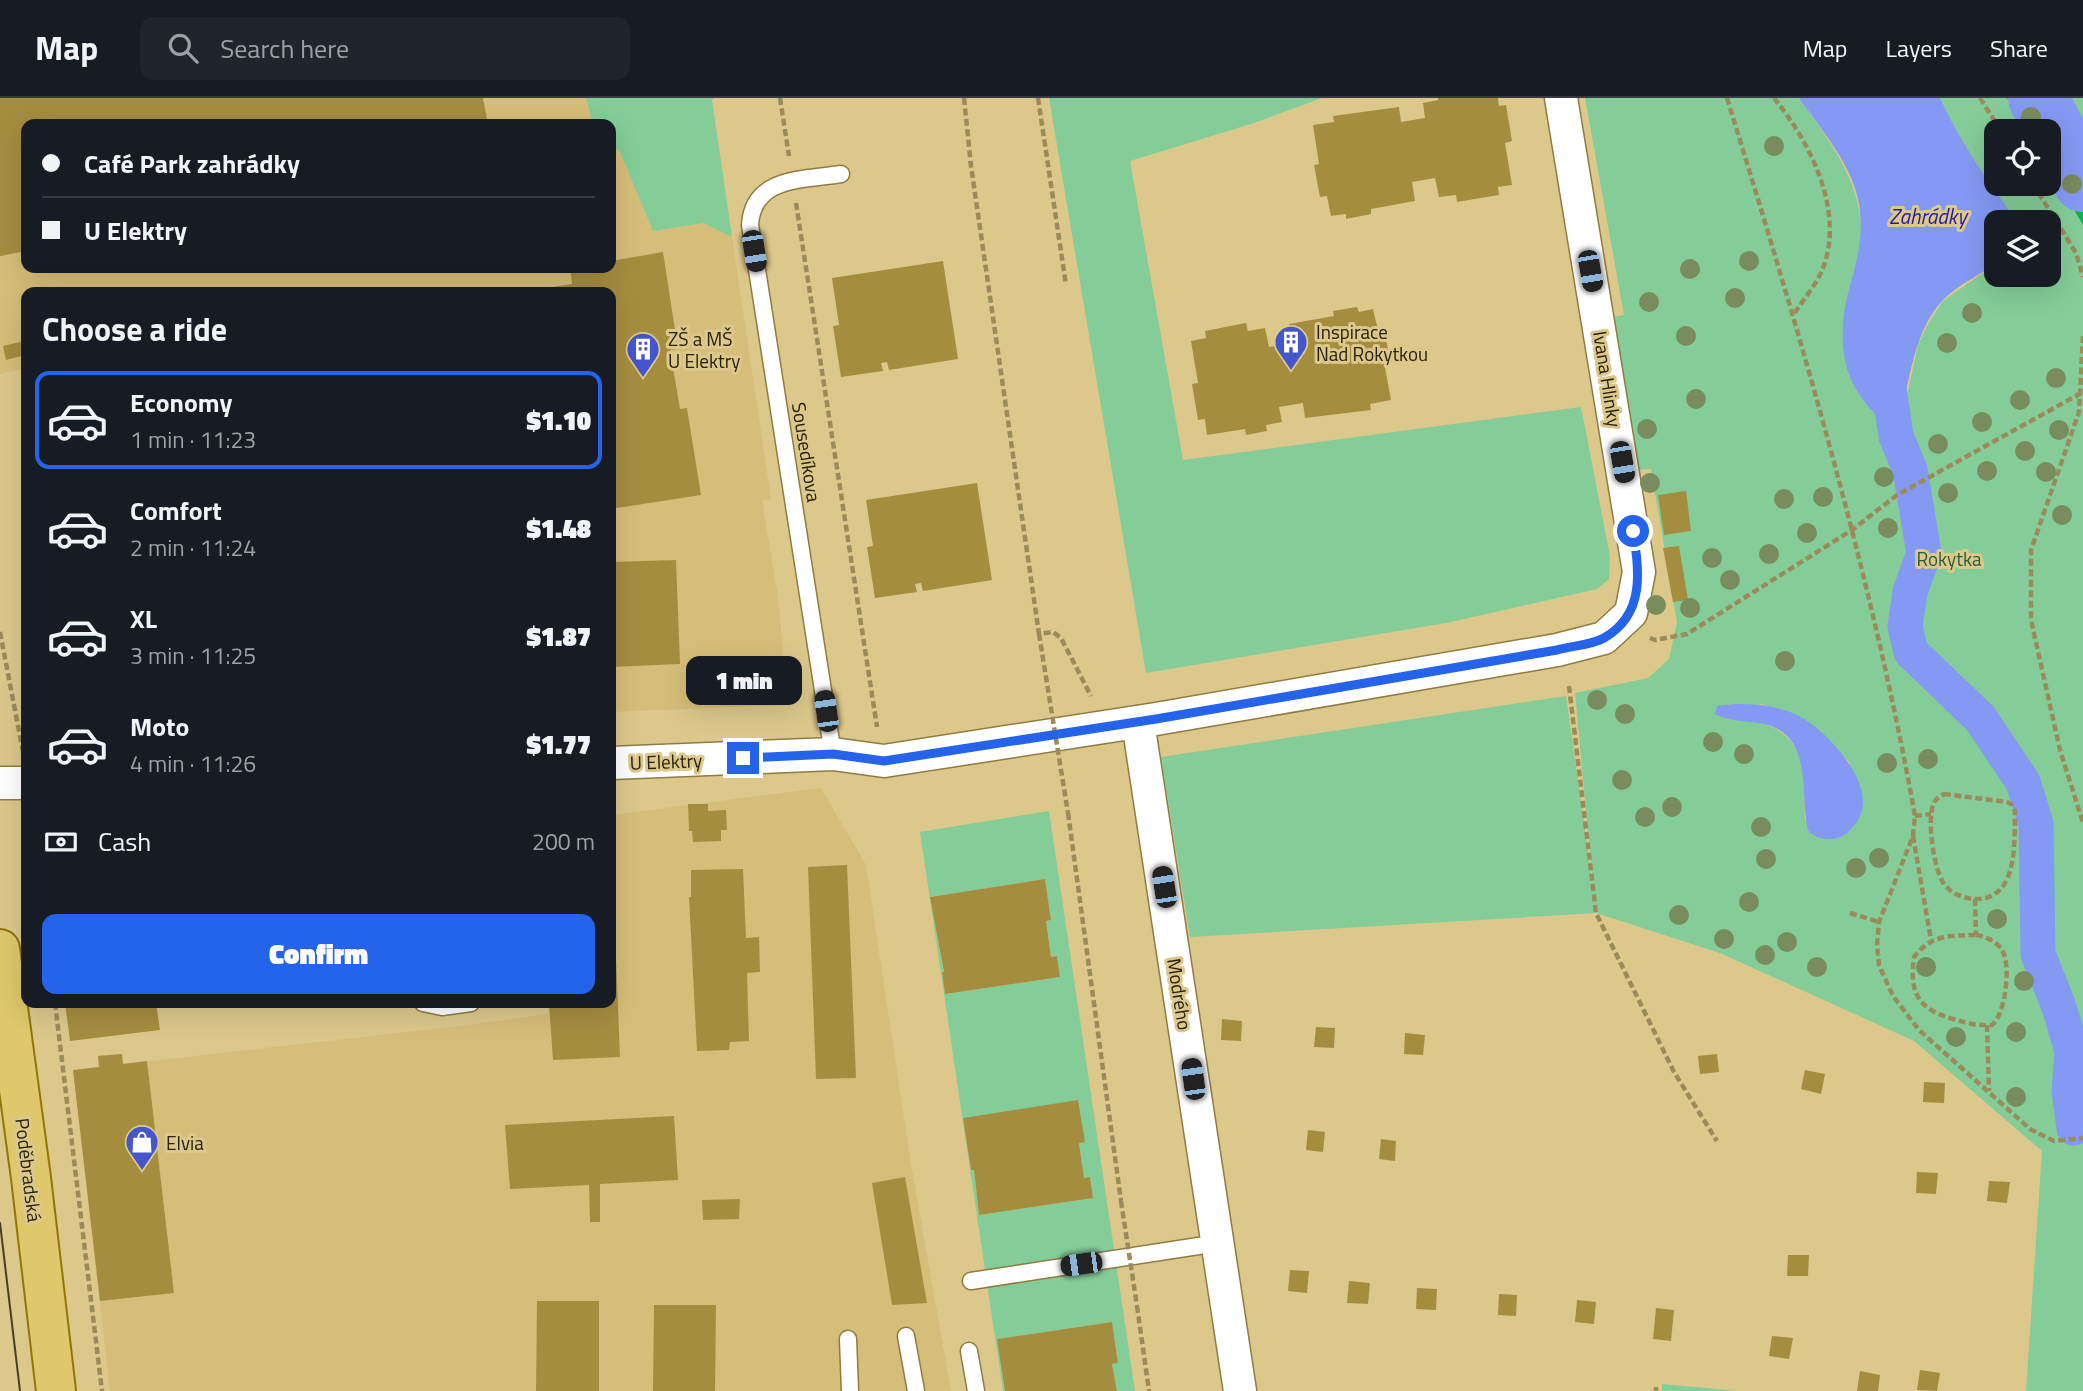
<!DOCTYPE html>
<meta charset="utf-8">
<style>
:root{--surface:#171b24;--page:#20242c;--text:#f1f3f6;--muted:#9ea1a6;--line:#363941;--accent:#2563eb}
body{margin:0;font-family:"Titillium Web",sans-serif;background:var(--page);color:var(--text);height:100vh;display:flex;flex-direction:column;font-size:26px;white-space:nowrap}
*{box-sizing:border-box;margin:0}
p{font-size:23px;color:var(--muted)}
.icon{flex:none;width:38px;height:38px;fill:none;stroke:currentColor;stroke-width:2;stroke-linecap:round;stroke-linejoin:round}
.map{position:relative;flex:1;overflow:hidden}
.details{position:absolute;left:21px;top:189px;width:595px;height:721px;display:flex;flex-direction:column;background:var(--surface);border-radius:14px;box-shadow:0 7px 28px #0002}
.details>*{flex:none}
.banner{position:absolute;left:21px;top:21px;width:595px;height:154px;border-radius:14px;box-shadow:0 7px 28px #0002;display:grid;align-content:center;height:154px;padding:0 21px;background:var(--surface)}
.fabs{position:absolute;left:1984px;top:21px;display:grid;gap:14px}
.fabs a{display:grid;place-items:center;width:77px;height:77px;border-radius:14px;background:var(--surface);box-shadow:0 7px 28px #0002;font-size:35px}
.end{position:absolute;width:32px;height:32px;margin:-16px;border:9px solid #2563eb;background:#fff;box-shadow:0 0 0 4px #fff}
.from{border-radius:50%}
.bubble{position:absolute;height:49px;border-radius:14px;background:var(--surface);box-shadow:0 7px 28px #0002;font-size:23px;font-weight:800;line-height:49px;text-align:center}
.car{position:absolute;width:21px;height:42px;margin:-21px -10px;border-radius:9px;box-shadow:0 0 5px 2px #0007;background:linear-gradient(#222 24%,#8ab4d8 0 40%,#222 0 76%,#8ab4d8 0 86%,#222 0)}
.banner b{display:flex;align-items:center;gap:24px;height:66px;font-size:26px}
.banner b+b{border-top:2px solid var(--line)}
.banner i{width:18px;height:18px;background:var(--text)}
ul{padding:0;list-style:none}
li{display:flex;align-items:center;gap:21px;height:98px;margin:0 14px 10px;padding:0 7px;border:4px solid transparent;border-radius:14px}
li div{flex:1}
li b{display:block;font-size:26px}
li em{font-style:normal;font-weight:800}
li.active{border-color:var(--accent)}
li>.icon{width:63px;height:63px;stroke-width:1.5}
h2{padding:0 21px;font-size:32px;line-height:84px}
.pay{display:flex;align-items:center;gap:18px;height:77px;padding:0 21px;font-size:26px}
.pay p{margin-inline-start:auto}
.primary-button{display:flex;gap:14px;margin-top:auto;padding:14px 21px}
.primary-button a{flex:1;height:80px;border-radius:14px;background:var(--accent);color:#fff;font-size:28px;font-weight:800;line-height:80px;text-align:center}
header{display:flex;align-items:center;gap:42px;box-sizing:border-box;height:98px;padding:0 35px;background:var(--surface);border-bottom:2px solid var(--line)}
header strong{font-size:33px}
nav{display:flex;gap:38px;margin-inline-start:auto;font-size:24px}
.search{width:490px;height:63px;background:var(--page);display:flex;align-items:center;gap:18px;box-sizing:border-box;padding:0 24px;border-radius:14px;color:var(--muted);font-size:26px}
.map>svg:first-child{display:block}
.built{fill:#d5be79}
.green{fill:#84cd98;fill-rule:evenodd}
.forest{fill:#14ad5b}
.water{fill:#8399f3}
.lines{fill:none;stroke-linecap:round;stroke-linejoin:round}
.canal{stroke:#8399f3;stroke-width:35}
.river{stroke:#8399f3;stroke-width:60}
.building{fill:#a58d40}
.lane-casing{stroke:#8f7c40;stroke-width:19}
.street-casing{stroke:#8f7c40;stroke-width:35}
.primary-casing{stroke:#907508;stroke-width:42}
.path{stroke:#9b8b5b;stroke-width:4.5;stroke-dasharray:7 3.5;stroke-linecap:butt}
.lane{stroke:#fff;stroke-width:16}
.street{stroke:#fff;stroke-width:32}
.primary{stroke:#dec86b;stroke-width:38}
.tram{stroke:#493f1f;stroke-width:2}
.path-bridge{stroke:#9b8b5b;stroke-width:4.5;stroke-dasharray:7 3.5;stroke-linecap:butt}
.tree{fill:#798c5d}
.route{stroke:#2563eb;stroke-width:9}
.labels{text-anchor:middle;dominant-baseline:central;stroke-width:6;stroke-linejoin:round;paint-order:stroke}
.poi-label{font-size:19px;fill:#282007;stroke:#dcc88b;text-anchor:start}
.street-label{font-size:19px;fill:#282007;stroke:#dcc88b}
.park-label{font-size:19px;fill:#285b38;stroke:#dcc88b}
.water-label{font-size:21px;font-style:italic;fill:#231da1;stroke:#dcc88b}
</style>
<header>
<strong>Map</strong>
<div class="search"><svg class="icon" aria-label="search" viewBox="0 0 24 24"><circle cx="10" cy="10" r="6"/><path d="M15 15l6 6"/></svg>Search here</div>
<nav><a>Map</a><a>Layers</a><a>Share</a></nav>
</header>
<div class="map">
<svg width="2083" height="1293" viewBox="0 0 2083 1293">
<rect width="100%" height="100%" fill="#dcc88b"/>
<g class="built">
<path d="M0 0H586L593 26H26V170H611V53L619 52 653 133 703 125 732 139 771 401 762 403 778 499 788 607 611 614V194H26V270L0 276Z"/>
<path d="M821 690 866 767 911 1066 951 1293H110L73 972 99 969 98 958 122 956 124 966 460 928 548 916V905H611V717Z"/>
</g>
<g class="green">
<path d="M586 0H714L712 2 732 139 703 125 653 133 619 52 611 53V26H593Z"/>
<path d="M1049 0H1322L1254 25 1130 63 1183 362 1581 309 1610 458 1609 481 1597 491 1446 525 1146 575Z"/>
<path d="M1585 0H1799C1835 51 1873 98 1858 165 1855 175 1851 185 1848 196 1841 225 1844 251 1850 280L1904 311 1918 247 1928 226 1943 203 1997 165V177H2049V124H2018C1988 84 1961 45 1940 0H2007L2027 33H1997V86H2049V70L2083 127V1293H2026L2042 1053 1914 943 1720 855 1596 815 1190 839 1161 659 1566 598 1593 788 1575 595 1648 580 1669 561 1677 524 1651 371 1639 372 1613 219 1624 217ZM1760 606C1808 618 1818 630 1850 665L1805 722C1803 678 1810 639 1759 624Z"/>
<path d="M2062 0H2083V38Z"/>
<path d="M1049 713 1135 1293H1117L1112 1266 1118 1264 1112 1224 998 1241 1005 1293H1003L920 734ZM1045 781 1051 822 1046 823 1051 859 1057 858 1060 879 946 896 942 875 944 874 930 799ZM1078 1003 1084 1043 1079 1045 1084 1080 1090 1079 1093 1100 979 1117 974 1072H971L964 1020Z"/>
<path d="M1662 1286 1738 1293H1662Z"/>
</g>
<path class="forest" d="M2007 0H2062L2083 38V127L2049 70V33H2027Z"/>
<g class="water">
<path d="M1799 0H1940C1961 45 1988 84 2018 124H1997V165C1979 177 1958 187 1943 202 1910 237 1909 294 1896 338 1880 321 1859 302 1850 279 1840 254 1841 221 1848 195 1857 162 1864 141 1859 106 1853 68 1821 31 1799 0Z"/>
<path d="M1736 606C1758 606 1780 608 1799 618 1828 633 1885 694 1854 727 1848 735 1842 740 1832 741 1822 741 1814 740 1808 732 1799 697 1814 641 1768 627 1751 622 1731 625 1715 616L1717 608Z"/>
</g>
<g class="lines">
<path class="canal" d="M1889 291 1896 338 1910 372 1924 455 1910 494 1905 528 1911 554 1980 620 2023 684 2036 726 2038 856 2059 909 2072 953 2069 993 2074 1030"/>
<path class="river" d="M2038 0 2083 84"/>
</g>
<g class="building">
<path d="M0 0H483L488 26H26V153L0 158Z"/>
<path d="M1438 0H1498L1499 8 1506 7 1512 43 1505 45 1512 87 1498 89 1499 97 1457 104 1456 97 1439 99 1435 80 1412 84 1415 103 1371 111V116L1346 121V116L1331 118 1327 98 1320 99 1314 67 1319 66 1313 27 1334 24 1333 18 1399 9 1401 24 1425 20 1423 5 1438 2Z"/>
<path d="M663 154 678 251 670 252 680 311 687 310 701 397 611 411V194L525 193 572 186 570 170H611V163Z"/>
<path d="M943 163 958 261 889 272 887 264 881 265 883 273 841 279 833 228 839 227 832 180Z"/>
<path d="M1357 209 1359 214 1373 211 1378 232 1384 230 1390 263 1384 264 1391 302 1370 306 1371 312 1305 320 1303 305 1279 309 1282 324 1266 327 1267 333 1246 337 1245 331 1207 337 1205 321 1198 322 1192 286 1198 285 1191 243 1206 240 1205 233 1246 225 1248 233 1265 230 1269 249 1292 246 1289 226 1334 218 1333 213Z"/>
<path d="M24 243 26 257 6 262 3 248Z"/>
<path d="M977 385 992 482 923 493 921 485 915 486 917 494 875 500 867 449 873 448 866 402Z"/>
<path d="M1686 393 1691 433 1664 437 1658 397Z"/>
<path d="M1679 448 1688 502 1673 504 1663 450Z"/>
<path d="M676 462 680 566 611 569V464Z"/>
<path d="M688 706H708V713L726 712 727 732H721V743L693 744 692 733H689Z"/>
<path d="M611 757H614L616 784H613L620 959 553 962 549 905H611Z"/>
<path d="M847 767 856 980 816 981 808 769Z"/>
<path d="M743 771 746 840 759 839 760 874 747 875 749 943 730 944 729 952 697 953 689 799H691V772Z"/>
<path d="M1045 781 1051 822 1046 823 1051 859 1057 858 1060 879 945 896 942 874H944L930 799Z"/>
<path d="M65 905H156L160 932 70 943Z"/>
<path d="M1222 921 1242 923 1241 943 1221 942Z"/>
<path d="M1316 929 1335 930 1334 950 1314 949Z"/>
<path d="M1405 935 1425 937 1423 957 1404 956Z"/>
<path d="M122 956 123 966 147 963 174 1195 100 1203 73 972 99 969 98 958Z"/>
<path d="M1717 956 1719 974 1700 976 1698 958Z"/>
<path d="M1805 972 1825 976 1821 996 1801 991Z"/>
<path d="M1924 984 1945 985 1944 1005 1923 1004Z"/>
<path d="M1078 1002 1085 1044 1079 1045 1084 1080 1090 1079 1093 1100 979 1117 974 1072H971L963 1020Z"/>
<path d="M674 1018 678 1082 600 1086V1124H590L589 1087 510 1091 505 1027Z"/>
<path d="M1308 1032 1325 1034 1323 1054 1306 1052Z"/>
<path d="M1381 1041 1396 1043 1395 1063 1379 1061Z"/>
<path d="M1917 1074 1938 1075 1936 1096 1916 1095Z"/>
<path d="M905 1079 927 1205 892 1207 872 1085Z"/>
<path d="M1989 1083 2010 1084 2007 1105 1987 1103Z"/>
<path d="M740 1101 739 1121 703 1122 702 1102Z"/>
<path d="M1788 1157H1809L1808 1178H1787Z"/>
<path d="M1290 1172 1309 1173 1307 1195 1288 1193Z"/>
<path d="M1349 1183 1370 1185 1368 1206 1347 1205Z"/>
<path d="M1417 1190 1437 1191 1436 1212 1416 1211Z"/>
<path d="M1499 1196 1517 1197 1516 1218 1498 1217Z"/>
<path d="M1577 1202 1596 1204 1594 1226 1575 1224Z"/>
<path d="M537 1203H599V1293H536Z"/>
<path d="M654 1207H716L715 1293H653Z"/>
<path d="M1656 1210 1674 1212 1671 1243 1653 1241Z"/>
<path d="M1112 1224 1118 1265 1112 1266 1117 1293H1005L997 1241Z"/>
<path d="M1772 1238 1793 1240 1789 1261 1769 1258Z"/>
<path d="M1920 1272 1940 1275 1937 1293 1917 1292Z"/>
<path d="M1860 1273 1880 1277 1878 1293H1857Z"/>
</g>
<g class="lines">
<defs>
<g id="lane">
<path d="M833 656 750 127C753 78 804 82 841 76"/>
<path d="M423 905 442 909 471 905"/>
<path d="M971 1183 1218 1145"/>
<path d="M906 1238 916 1293"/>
<path d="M848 1241 850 1293"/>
<path d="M969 1253 976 1293"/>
</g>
<g id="street">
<path d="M1138 624 1240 1293"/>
<path d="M611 665 833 656 884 663 1156 621 1557 552 1604 540 1631 515 1639 474 1561 0"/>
<path d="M0 685H26"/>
</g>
<path id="primary" d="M0 851 31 1080 56 1293"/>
</defs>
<use href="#lane" class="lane-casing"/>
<use href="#street" class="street-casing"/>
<use href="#primary" class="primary-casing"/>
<g class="path">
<path d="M780 0 789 58"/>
<path d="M964 0 971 68 1039 536 1053 534 1061 540 1091 598"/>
<path d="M1038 0 1066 187"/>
<path d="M1727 0C1800 237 1871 474 1915 718L1913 738 1879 824 1877 847 1879 867 1893 898 1919 932 2030 1031 2054 1043 2083 1040"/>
<path d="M1774 0C1810 44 1845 113 1823 170 1817 186 1803 202 1794 216"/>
<path d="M1980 0 2001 33"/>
<path d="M2033 86 2076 155 2083 179"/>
<path d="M796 105 877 629"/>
<path d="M2083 238 2079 314 2031 452V522L2060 652 2083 725"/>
<path d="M0 534 23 654"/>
<path d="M1650 540 1655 542 1687 536 1852 432 1897 397 2083 294"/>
<path d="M1569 588 1596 815 1674 974 1717 1043"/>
<path d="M1944 696 2007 704 2011 706 2015 713C2014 743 2019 800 1977 801 1964 801 1952 796 1944 786 1934 772 1927 724 1933 707 1935 701 1939 699 1944 696Z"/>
<path d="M1068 715 1121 1103"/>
<path d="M1915 718 1931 716"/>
<path d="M1913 738 1931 842"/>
<path d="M1975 801 1976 837"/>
<path d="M1850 815 1879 824"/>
<path d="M1976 837C1986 838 1999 845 2003 854 2011 870 2005 917 1992 927 1977 928 1967 925 1953 921 1918 911 1909 895 1914 859 1932 836 1949 838 1976 837Z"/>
<path d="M55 905 102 1293"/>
<path d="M1987 927 1989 993"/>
<path d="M1137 1208 1149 1293"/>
<path d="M1656 1293V1289"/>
</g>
<use href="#lane" class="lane"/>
<use href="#street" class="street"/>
<use href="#primary" class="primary"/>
<path class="tram" d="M0 1125 20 1293"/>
<g class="path-bridge">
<path d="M1039 536 1068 715"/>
<path d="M1121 1103 1137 1208"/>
</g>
</g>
<g class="tree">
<circle cx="2031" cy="19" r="10"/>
<circle cx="1774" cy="48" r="10"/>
<circle cx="2072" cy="86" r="10"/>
<circle cx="1749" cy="163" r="10"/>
<circle cx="1690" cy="171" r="10"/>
<circle cx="1735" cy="200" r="10"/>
<circle cx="1649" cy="204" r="10"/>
<circle cx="1972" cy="215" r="10"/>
<circle cx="1686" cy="238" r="10"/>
<circle cx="1947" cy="245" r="10"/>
<circle cx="2056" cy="280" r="10"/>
<circle cx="1696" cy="301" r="10"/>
<circle cx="2020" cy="302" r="10"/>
<circle cx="1982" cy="324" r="10"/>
<circle cx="1647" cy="331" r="10"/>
<circle cx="2059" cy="332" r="10"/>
<circle cx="1938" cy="346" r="10"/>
<circle cx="2025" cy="353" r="10"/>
<circle cx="1987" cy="373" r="10"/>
<circle cx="2046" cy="374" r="10"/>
<circle cx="1884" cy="379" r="10"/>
<circle cx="1650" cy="385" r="10"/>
<circle cx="1948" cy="395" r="10"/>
<circle cx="1823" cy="399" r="10"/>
<circle cx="1784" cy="401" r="10"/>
<circle cx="2062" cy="417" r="10"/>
<circle cx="1888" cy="430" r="10"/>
<circle cx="1807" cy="435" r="10"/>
<circle cx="1769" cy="456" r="10"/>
<circle cx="1712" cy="460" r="10"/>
<circle cx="1730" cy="482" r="10"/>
<circle cx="1656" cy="507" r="10"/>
<circle cx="1690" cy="510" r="10"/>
<circle cx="1785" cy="563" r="10"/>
<circle cx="1597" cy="602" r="10"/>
<circle cx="1625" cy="616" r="10"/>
<circle cx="1713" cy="644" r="10"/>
<circle cx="1744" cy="656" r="10"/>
<circle cx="1928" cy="661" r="10"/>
<circle cx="1887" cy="665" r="10"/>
<circle cx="1622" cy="682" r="10"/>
<circle cx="1672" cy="709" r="10"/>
<circle cx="1645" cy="719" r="10"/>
<circle cx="1761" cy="729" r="10"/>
<circle cx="1879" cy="760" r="10"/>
<circle cx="1766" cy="761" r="10"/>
<circle cx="1856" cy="770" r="10"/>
<circle cx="1749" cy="804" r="10"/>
<circle cx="1679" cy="817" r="10"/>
<circle cx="1997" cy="821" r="10"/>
<circle cx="1724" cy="841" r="10"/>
<circle cx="1787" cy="844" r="10"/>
<circle cx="1765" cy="857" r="10"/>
<circle cx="1817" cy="869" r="10"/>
<circle cx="1926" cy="869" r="10"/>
<circle cx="2024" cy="883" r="10"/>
<circle cx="2016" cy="934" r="10"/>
<circle cx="1956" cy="939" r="10"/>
<circle cx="2016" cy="999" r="10"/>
</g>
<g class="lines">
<path class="route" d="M743 660 833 656 884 663 1156 621 1557 552C1571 548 1592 547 1604 540 1646 516 1639 472 1633 433"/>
</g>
<defs>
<symbol id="building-pin" viewBox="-11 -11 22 30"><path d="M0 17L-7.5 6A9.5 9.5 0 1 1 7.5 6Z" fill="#4555ca" stroke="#dcc88b"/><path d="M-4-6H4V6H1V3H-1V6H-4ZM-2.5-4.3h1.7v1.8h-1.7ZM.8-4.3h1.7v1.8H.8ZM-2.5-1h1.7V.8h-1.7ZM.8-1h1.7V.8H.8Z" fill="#fff"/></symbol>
<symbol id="shop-pin" viewBox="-11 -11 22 30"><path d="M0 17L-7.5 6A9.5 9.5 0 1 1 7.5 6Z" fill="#4555ca" stroke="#dcc88b"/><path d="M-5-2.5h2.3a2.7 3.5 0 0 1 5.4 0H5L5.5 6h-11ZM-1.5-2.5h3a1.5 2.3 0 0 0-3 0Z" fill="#fff"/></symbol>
</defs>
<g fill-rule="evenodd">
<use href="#building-pin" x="1272" y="225" width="38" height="52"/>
<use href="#building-pin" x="624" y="232" width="38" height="52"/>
<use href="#shop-pin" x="123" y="1025" width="38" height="52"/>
</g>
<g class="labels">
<g class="poi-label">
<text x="1316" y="233">Inspirace<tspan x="1316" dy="22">Nad Rokytkou</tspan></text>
<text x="668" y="240">ZŠ a MŠ<tspan x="668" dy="22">U Elektry</tspan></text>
<text x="166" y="1044">Elvia</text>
</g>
<g class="street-label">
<text transform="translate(1608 281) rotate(81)">Ivana Hlinky</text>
<text transform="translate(807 354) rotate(81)">Sousedíkova</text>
<text transform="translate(666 663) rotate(-2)">U Elektry</text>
<text transform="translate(1180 896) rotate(81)">Modrého</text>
<text transform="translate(29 1072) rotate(83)">Poděbradská</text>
</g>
<g class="park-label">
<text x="1949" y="460">Rokytka</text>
</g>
<g class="water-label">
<text x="1928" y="118">Zahrádky</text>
</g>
</g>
</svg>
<div class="fabs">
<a><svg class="icon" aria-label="locate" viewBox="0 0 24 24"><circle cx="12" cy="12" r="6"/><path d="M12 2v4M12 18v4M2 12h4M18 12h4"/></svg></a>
<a><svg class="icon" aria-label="layers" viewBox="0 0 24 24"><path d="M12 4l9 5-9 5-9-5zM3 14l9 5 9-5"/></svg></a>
</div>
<i class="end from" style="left:1633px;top:433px"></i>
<i class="end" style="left:743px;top:660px"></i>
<div class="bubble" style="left:686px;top:558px;width:116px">1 min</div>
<i class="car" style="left:754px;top:153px;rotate:171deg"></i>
<i class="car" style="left:1590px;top:173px;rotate:170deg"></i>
<i class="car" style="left:1622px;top:364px;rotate:170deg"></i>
<i class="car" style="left:826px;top:613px;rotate:352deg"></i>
<i class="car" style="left:1164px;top:789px;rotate:351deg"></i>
<i class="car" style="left:1193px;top:981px;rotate:352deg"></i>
<i class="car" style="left:1081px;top:1166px;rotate:262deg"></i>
<div class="banner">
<b><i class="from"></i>Café Park zahrádky</b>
<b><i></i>U Elektry</b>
</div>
<section class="details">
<h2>Choose a ride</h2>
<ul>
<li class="active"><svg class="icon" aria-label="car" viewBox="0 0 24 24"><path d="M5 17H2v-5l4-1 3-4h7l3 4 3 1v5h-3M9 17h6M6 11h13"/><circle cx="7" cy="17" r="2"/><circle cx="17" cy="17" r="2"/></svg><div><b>Economy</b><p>1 min · 11:23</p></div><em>$1.10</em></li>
<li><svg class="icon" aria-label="car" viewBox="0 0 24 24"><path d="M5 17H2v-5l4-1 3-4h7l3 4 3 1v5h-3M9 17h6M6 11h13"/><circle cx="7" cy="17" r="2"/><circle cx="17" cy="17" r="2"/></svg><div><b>Comfort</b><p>2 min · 11:24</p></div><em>$1.48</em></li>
<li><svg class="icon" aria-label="car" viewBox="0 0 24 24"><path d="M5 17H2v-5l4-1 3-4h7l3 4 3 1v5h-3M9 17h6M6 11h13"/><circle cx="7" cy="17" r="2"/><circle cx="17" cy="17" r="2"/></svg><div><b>XL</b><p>3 min · 11:25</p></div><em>$1.87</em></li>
<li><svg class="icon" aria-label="car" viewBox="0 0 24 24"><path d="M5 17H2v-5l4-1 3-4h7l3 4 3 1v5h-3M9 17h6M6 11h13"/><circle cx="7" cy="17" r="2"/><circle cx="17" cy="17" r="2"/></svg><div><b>Moto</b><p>4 min · 11:26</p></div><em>$1.77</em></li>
</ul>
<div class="pay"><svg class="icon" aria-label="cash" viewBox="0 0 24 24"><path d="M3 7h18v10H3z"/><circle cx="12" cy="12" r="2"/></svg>Cash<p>200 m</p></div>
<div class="primary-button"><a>Confirm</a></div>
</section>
</div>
